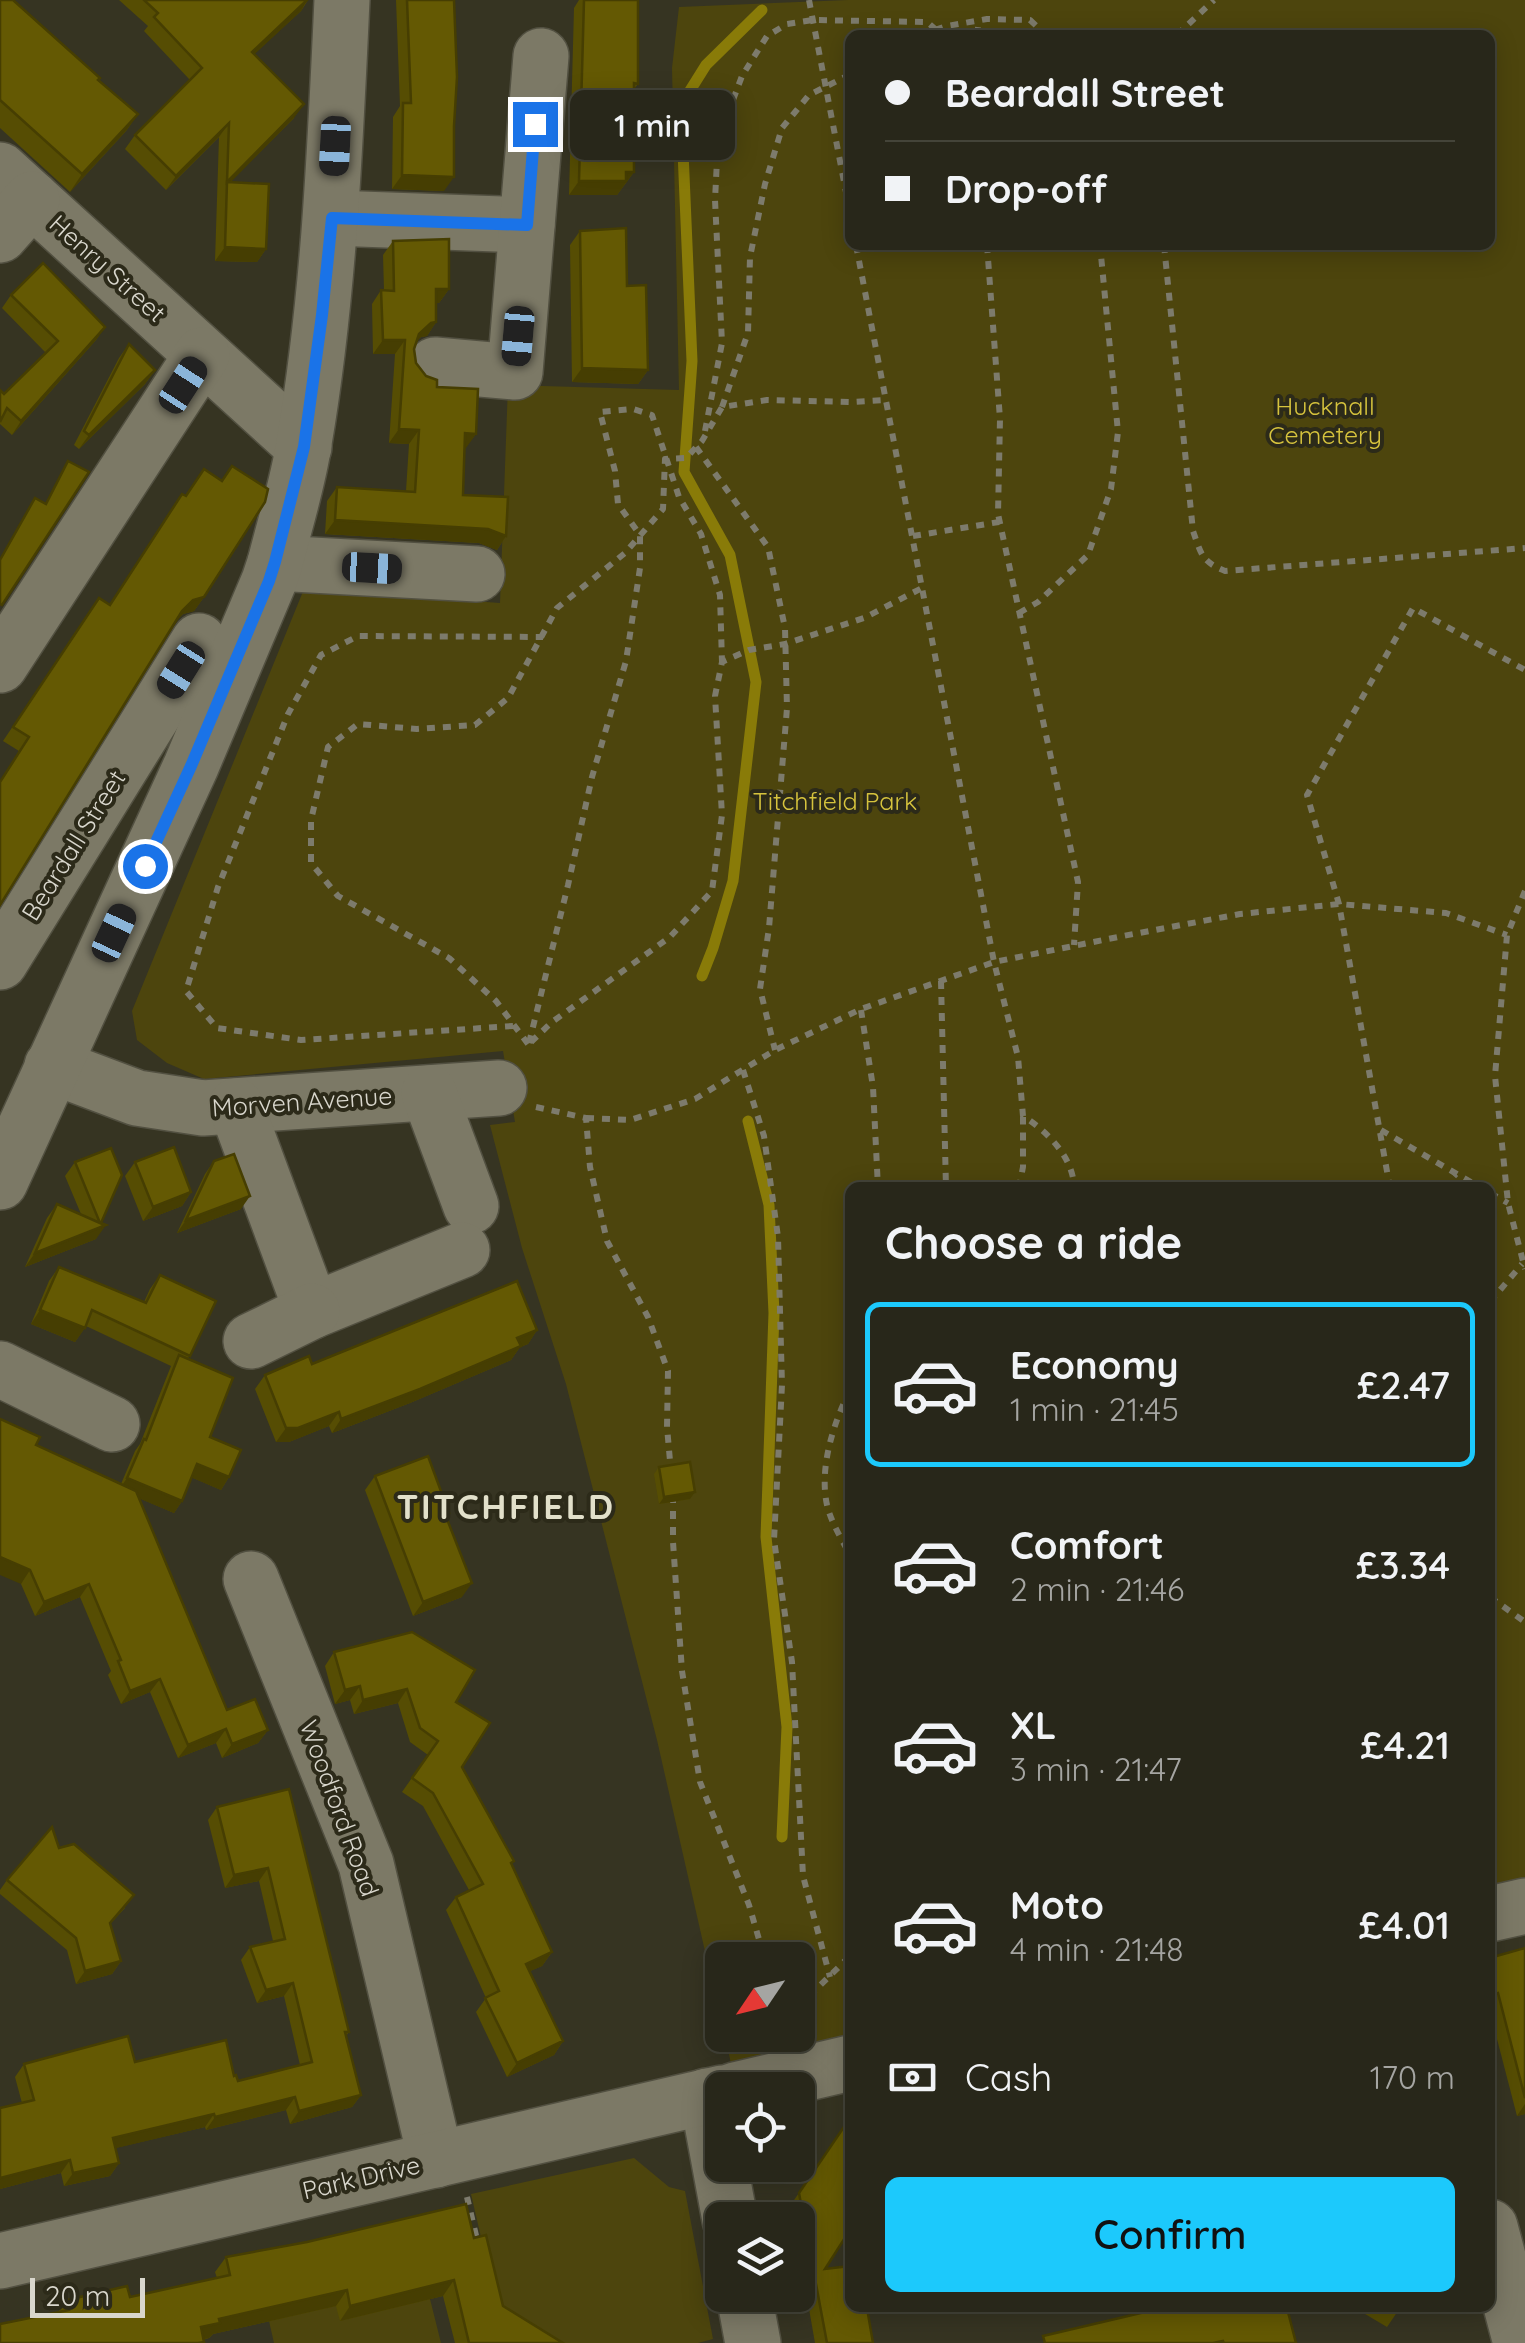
<!DOCTYPE html>
<meta charset="utf-8">
<style>
:root{--surface:#28271a;--page:#302f23;--text:#f1f3f6;--muted:#a5a5a2;--line:#444439;--accent:#1cc9fc}
body{margin:0;font-family:Quicksand,sans-serif;background:var(--page);color:var(--text);height:100vh;display:flex;flex-direction:column;font-size:38px;white-space:nowrap}
*{box-sizing:border-box;margin:0}
p{font-size:32px;color:var(--muted)}
.icon{flex:none;width:55px;height:55px;fill:none;stroke:currentColor;stroke-width:2;stroke-linecap:round;stroke-linejoin:round}
.map{position:relative;flex:1;overflow:hidden}
.panel{position:absolute;left:845px;top:1182px;width:650px;height:1130px;display:flex;flex-direction:column;background:var(--surface);border-radius:15px;box-shadow:0 5px 25px #0003,0 0 0 2px var(--line)}
.panel>*{flex:none}
.top-card{position:absolute;left:845px;top:30px;width:650px;height:220px;border-radius:15px;box-shadow:0 5px 25px #0003,0 0 0 2px var(--line);display:grid;align-content:center;height:220px;padding:0 40px;background:var(--surface)}
.needle{width:65px;rotate:235deg}
.buttons{position:absolute;left:705px;top:1942px;display:grid;gap:20px}
.buttons a{display:grid;place-items:center;width:110px;height:110px;border-radius:15px;background:var(--surface);box-shadow:0 5px 25px #0003,0 0 0 2px var(--line);font-size:50px}
.scale{position:absolute;left:30px;bottom:25px;width:115px;box-sizing:border-box;padding-left:10px;border:5px solid #d9d7cd;border-top:0;font-size:28px;line-height:35px;white-space:nowrap;color:#d9d7cd;-webkit-text-stroke:8px #2c2a19;paint-order:stroke}
.end{position:absolute;width:45px;height:45px;margin:-22px;border:12px solid #1a73e8;background:#fff;box-shadow:0 0 0 5px #fff}
.from{border-radius:50%}
.bubble{position:absolute;height:70px;border-radius:15px;background:var(--surface);box-shadow:0 5px 25px #0003,0 0 0 2px var(--line);font-size:32px;font-weight:600;line-height:70px;text-align:center}
.car{position:absolute;width:30px;height:60px;margin:-30px -15px;border-radius:12px;box-shadow:0 0 8px 2px #0007;background:linear-gradient(#222 24%,#8ab4d8 0 40%,#222 0 76%,#8ab4d8 0 86%,#222 0)}
.top-card b{display:flex;align-items:center;gap:35px;height:95px;font-size:38px}
.top-card b+b{border-top:2px solid var(--line)}
.top-card i{width:25px;height:25px;background:var(--text)}
ul{padding:0;list-style:none}
li{display:flex;align-items:center;gap:30px;height:165px;margin:0 20px 15px;padding:0 20px;border:5px solid transparent;border-radius:15px}
li div{flex:1}
li b{display:block;font-size:38px}
li em{font-style:normal;font-weight:600}
li.current{border-color:var(--accent)}
li>.icon{width:90px;height:90px;stroke-width:1.5}
h2{padding:0 40px;font-size:45px;line-height:120px}
.pay{display:flex;align-items:center;gap:25px;height:110px;padding:0 40px;font-size:38px}
.pay p{margin-inline-start:auto}
.button{display:flex;gap:20px;margin-top:auto;padding:20px 40px}
.button a{flex:1;height:115px;border-radius:15px;background:var(--accent);color:#111;font-size:40px;font-weight:600;line-height:115px;text-align:center}
.map>svg:first-child{display:block}
.green{fill:#4d450d;fill-rule:evenodd}
.lines{fill:none;stroke-linecap:round;stroke-linejoin:round}
.stream{stroke:#897b08;stroke-width:11}
.minor-casing{stroke:#525041;stroke-width:58}
.path{stroke:#7d7b6c;stroke-width:6;stroke-dasharray:8 8;stroke-linecap:butt}
.minor{stroke:#7c7966;stroke-width:55}
.wall{fill:#564d03}
.shaded-wall{fill:#463e02}
.building{fill:#645903;stroke:#463e02;stroke-width:2.5}
.route{stroke:#1a73e8;stroke-width:12}
.labels{text-anchor:middle;dominant-baseline:central;stroke-width:8;stroke-linejoin:round;paint-order:stroke}
.street-label{font-size:25px;fill:#d9d7cd;stroke:#2c2a19}
.park-label{font-size:25px;fill:#d6c33d;stroke:#2c2a19}
.district-label{font-size:35px;font-weight:bold;letter-spacing:2.5px;fill:#e2e0ca;stroke:#2c2a19}
</style>
<div class="map">
<svg width="1525" height="2343" viewBox="0 0 1525 2343">
<rect width="100%" height="100%" fill="#363422"/>
<g class="green">
<path d="M848 0H1525V1879L1490 1887V1188H850V2035L731 2064 725 2035H798V1960H722V2026L657 1740 566 1384 522 1248 490 1125 515 1122 503 1051 204 1079 167 1063 137 1040 132 1011 304 589 500 603 508 385 679 390 672 68 679 7ZM850 35H1490V245H850Z"/>
<path d="M634 2158 669 2187 685 2191 713 2339 698 2343H536L500 2319 471 2194Z"/>
<path d="M309 2269 430 2299 441 2343H274L269 2321Z"/>
</g>
<g class="lines">
<g class="stream">
<path d="M702 976 713 948 733 881 756 682 730 555 684 472 692 361 681 105 706 65 762 10"/>
<path d="M748 1121 769 1205 774 1313 766 1537 787 1727 782 1837"/>
</g>
<defs>
<g id="minor">
<path d="M0 170 304 447"/>
<path d="M332 218 527 225"/>
<path d="M0 235 32 199"/>
<path d="M435 365 515 372 541 56"/>
<path d="M275 563 477 574"/>
<path d="M0 665 202 355"/>
<path d="M0 962 199 641"/>
<path d="M52 1066 137 1098 203 1108 499 1088"/>
<path d="M429 1093 471 1206"/>
<path d="M236 1106 312 1311 462 1250"/>
<path d="M0 1182 191 766 269 581 275 563C285 523 298 483 304 443 329 296 335 149 342 0"/>
<path d="M251 1341 312 1311"/>
<path d="M0 1369 112 1424"/>
<path d="M251 1579 366 1864 436 2160"/>
<path d="M1490 1914 1525 1906"/>
<path d="M735 2090 850 2063"/>
<path d="M707 2096 730 2220"/>
<path d="M1490 2227 1521 2343"/>
<path d="M0 2261 722 2093"/>
<path d="M744 2295 753 2343"/>
</g>
</defs>
<use href="#minor" class="minor-casing"/>
<g class="path">
<path d="M809 0 850 213"/>
<path d="M920 35 947 26 987 19 1030 20 1046 35"/>
<path d="M977 35 979 20"/>
<path d="M1177 35 1214 0"/>
<path d="M856 245 994 962 1018 1057 1023 1116C1047 1131 1074 1158 1074 1188"/>
<path d="M987 245 1000 419 998 514 1078 882 1074 945"/>
<path d="M1164 245 1193 531C1201 554 1202 562 1225 571L1525 548"/>
<path d="M722 407 748 333 750 257 765 184 782 128 809 95 845 77 850 72"/>
<path d="M705 431 722 343 715 200 718 140 742 76 767 36 787 24 813 20 927 22 942 35"/>
<path d="M696 447 768 547 785 628 787 708 769 928 760 989 775 1050"/>
<path d="M913 536 999 522"/>
<path d="M1019 613 1038 602 1088 555 1111 489 1118 432 1100 245"/>
<path d="M1525 891 1507 935 1495 1076 1508 1203 1525 1269"/>
<path d="M941 981 946 1188"/>
<path d="M861 1010 873 1087 878 1188"/>
<path d="M513 1026 301 1040 217 1028 186 991 218 887 288 714 321 655 358 636 543 637"/>
<path d="M531 1042 552 1022 670 937 712 891 722 815 715 696 722 662 749 650 785 644 864 618 922 588"/>
<path d="M529 1043 568 885 592 777 626 661 640 568V535L618 504 615 471 600 412 633 409 652 415 679 497 701 534 720 595 722 662"/>
<path d="M528 1044 496 1001 449 958 338 896 311 863V820L328 747 358 724 417 729 475 725 508 698 557 608 625 553 663 509 665 459 686 458 702 441 722 407 767 400 851 402 886 400"/>
<path d="M743 1070 764 1136 778 1237 782 1385 774 1540 792 1662 803 1876 830 1977"/>
<path d="M536 1107 586 1118 590 1167 607 1241 648 1317 668 1371 667 1427 671 1472"/>
<path d="M586 1118 630 1120 695 1099 775 1050 861 1009 994 962 1123 936 1240 914 1339 904 1446 913 1507 935"/>
<path d="M1381 1130 1481 1188"/>
<path d="M1019 1188 1023 1167V1117"/>
<path d="M1390 1188 1339 904 1307 795 1413 608 1525 670"/>
<path d="M1443 1188 1456 1174"/>
<path d="M1490 1193 1508 1203"/>
<path d="M1490 1302 1522 1264"/>
<path d="M850 1390C833 1424 819 1468 827 1505 831 1522 842 1540 850 1555"/>
<path d="M673 1495V1542L682 1671 700 1782 749 1905 765 1960"/>
<path d="M1490 1597 1525 1622"/>
<path d="M798 2007 850 1956"/>
<path d="M467 2197 478 2244"/>
</g>
<use href="#minor" class="minor"/>
</g>
<g class="wall">
<path d="M0 0 138 114 126 131 70 192 0 128Z"/>
<path d="M119 0H308L301 11 254 54 294 118 230 182 266 249 257 262 215 261 219 137 166 190 125 149 135 135 190 80 144 31 148 26Z"/>
<path d="M396 0H454L444 191 392 189 393 117 400 106Z"/>
<path d="M579 0H638V84L634 89V172L617 195H569L574 8Z"/>
<path d="M580 231 627 286 648 370 638 384 572 382 570 245Z"/>
<path d="M393 241 449 289 439 303H436V322L427 336 421 337 416 341 414 349 416 363 476 434 465 448 463 495 506 536 497 550 479 543 325 534 327 501 337 487 406 491 409 444 389 443 395 354H373L372 304 381 290H384L383 255Z"/>
<path d="M11 295 105 327 96 340 12 435 0 424V390L4 394 46 353 2 308Z"/>
<path d="M129 344 155 370 145 384 79 449 74 445 119 358Z"/>
<path d="M232 466 204 597 194 611 183 614 0 782 19 751 3 741 99 598 110 605 185 496 222 480Z"/>
<path d="M214 1161 241 1209 177 1233 205 1174Z"/>
<path d="M75 1162 101 1223 96 1239 25 1267 47 1218 57 1204 81 1214 65 1176Z"/>
<path d="M135 1162 191 1192 182 1206 143 1221 125 1176Z"/>
<path d="M59 1267 144 1302 150 1289 160 1275 190 1356 188 1358 210 1437 229 1477 221 1490 191 1477 182 1501 174 1513 139 1498 227 1710 268 1730 258 1743 222 1758 216 1743 178 1758 150 1692 121 1704 108 1675 111 1671 80 1597 35 1616 21 1584 36 1445 121 1484 135 1451 140 1444 171 1366 86 1326 75 1342 31 1324 49 1281Z"/>
<path d="M537 1330 528 1344 520 1347 511 1360 410 1403 332 1433 329 1426 289 1442H276L255 1389 265 1375 312 1364Z"/>
<path d="M659 1467 690 1499 659 1504 654 1474Z"/>
<path d="M375 1476 446 1517 462 1597 413 1616 365 1490Z"/>
<path d="M334 1652 456 1702 462 1767 512 1864 552 1952 542 1966 530 1971 563 2041 554 2055 507 2077 476 2012 486 1998 446 1910 456 1897 469 1890 423 1806 402 1792 428 1755 410 1742 398 1703 354 1714 350 1700 335 1704 325 1666Z"/>
<path d="M289 1789 349 2032 346 2036 361 2095 352 2107 290 2124 286 2110 206 2130 205 2127 115 2148 119 2163 110 2176 64 2186 61 2173 0 2189V2108L22 2103 15 2077 24 2064 135 2062 234 2076 238 2081 300 2065 284 1996 257 2003 241 1960 250 1947 273 1941 259 1881 225 1888 208 1820 217 1807Z"/>
<path d="M59 1848 125 1908 110 1924 121 1961 112 1974 76 1984 67 1950 0 1894V1890L7 1880Z"/>
<path d="M1525 1948V2114L1517 2116 1490 2012V1960L1493 1957Z"/>
<path d="M850 2118 825 2269 873 2343H815L798 2246V2220H793L790 2206Z"/>
<path d="M474 2238 503 2306 563 2343H455L443 2296 340 2321 336 2306 213 2334 209 2338 203 2340 58 2312 67 2300 130 2297 217 2278 215 2272 226 2257Z"/>
<path d="M1355 2308H1400L1387 2327Z"/>
</g>
<g class="shaded-wall">
<path d="M307 0 301 11 242 66 252 52Z"/>
<path d="M304 104 294 118 227 186V182L217 196 227 182Z"/>
<path d="M138 114 126 131 70 192 82 174Z"/>
<path d="M229 123 219 137 166 190 176 176Z"/>
<path d="M626 172H634L617 195H569L579 181Z"/>
<path d="M402 175 454 177 444 191 392 189Z"/>
<path d="M225 247 266 249 257 262 215 261Z"/>
<path d="M436 289H449L439 303H426Z"/>
<path d="M436 322 427 336 421 337 409 348 419 334 431 323Z"/>
<path d="M105 327 96 340 12 435 21 421Z"/>
<path d="M383 340H405L395 354H373Z"/>
<path d="M582 368 648 370 638 384 572 382Z"/>
<path d="M155 370 145 384 79 449 89 435Z"/>
<path d="M399 429 419 430 409 444 389 443Z"/>
<path d="M465 433 476 434 466 448 455 447Z"/>
<path d="M335 520 488 529 506 536 497 550 479 543 325 534Z"/>
<path d="M204 597 194 611 183 614 172 625 182 611 193 600Z"/>
<path d="M191 1192 182 1206 143 1221 153 1207Z"/>
<path d="M250 1196 241 1209 177 1233 186 1220Z"/>
<path d="M106 1225 96 1239 25 1267 35 1253Z"/>
<path d="M40 1310 85 1328 75 1342 31 1324Z"/>
<path d="M537 1330 528 1344 520 1347 511 1360 410 1403 332 1433 341 1419Z"/>
<path d="M339 1412 329 1426 289 1442H276L286 1428Z"/>
<path d="M197 1464 229 1477 221 1490 188 1476Z"/>
<path d="M127 1478 182 1501 174 1513 119 1490Z"/>
<path d="M695 1492 690 1499 659 1504 664 1497Z"/>
<path d="M0 1557 30 1570 21 1584 0 1575Z"/>
<path d="M472 1583 462 1597 413 1616 423 1602Z"/>
<path d="M89 1584 80 1597 35 1616 44 1602Z"/>
<path d="M160 1679 150 1692 121 1704 130 1691Z"/>
<path d="M360 1686 350 1700 335 1704 345 1690Z"/>
<path d="M407 1689 398 1703 354 1714 363 1700Z"/>
<path d="M226 1729 216 1743 178 1758 188 1745Z"/>
<path d="M268 1730 258 1743 222 1758 232 1744Z"/>
<path d="M268 1868 259 1881 225 1888 234 1875Z"/>
<path d="M552 1952 542 1966 517 1977 526 1964Z"/>
<path d="M121 1961 112 1974 76 1984 85 1971Z"/>
<path d="M293 1983 284 1996 257 2003 266 1990Z"/>
<path d="M1498 1993 1490 2004V1995Z"/>
<path d="M563 2041 554 2055 507 2077 517 2063Z"/>
<path d="M361 2095 352 2107 290 2124 299 2111Z"/>
<path d="M295 2097 286 2110 206 2130 215 2117Z"/>
<path d="M1525 2104V2114L1517 2116Z"/>
<path d="M214 2114 205 2127 104 2151 113 2138Z"/>
<path d="M70 2160 61 2173 0 2189V2178Z"/>
<path d="M119 2163 110 2176 64 2186 73 2173Z"/>
<path d="M454 2280 443 2296 340 2321 350 2306Z"/>
<path d="M347 2290 336 2306 213 2334 209 2338 190 2342 201 2327 219 2319Z"/>
</g>
<g class="building">
<path d="M0 0H13L100 78 98 80 138 114 82 174 0 100Z"/>
<path d="M144 0H307L252 52 304 104 227 182 229 123 176 176 135 135 202 68 154 17 158 13Z"/>
<path d="M407 0H454L457 77 454 126V177L402 175 403 103H411Z"/>
<path d="M584 0H638V84L634 83V172H626V181H579Z"/>
<path d="M227 182 269 184 266 249 225 247Z"/>
<path d="M626 228 627 286 646 285 648 370 582 368 580 231Z"/>
<path d="M449 239V289H436V322L431 323 419 334 414 349 416 363 426 376 437 380V387L478 389 476 434 465 433 463 495 508 497 506 536 488 529 335 520 337 487 415 492 419 430 399 429 405 340H383L381 290 394 291 393 241Z"/>
<path d="M43 263 105 327 21 421 7 408 0 422V390L4 394 58 341 11 295Z"/>
<path d="M129 344 155 370 89 435 84 431Z"/>
<path d="M68 461 89 472 2 605 0 604V560L35 498 46 504Z"/>
<path d="M232 466 268 489 265 502 204 597 193 600 182 611 0 905V782L29 737 13 727 99 598 110 605 182 494 186 496 204 469 222 481Z"/>
<path d="M174 1147 191 1192 153 1207 135 1162Z"/>
<path d="M111 1148 122 1175 101 1223 106 1225 35 1253 57 1204 100 1223 75 1162Z"/>
<path d="M234 1154 250 1196 186 1220 214 1161Z"/>
<path d="M59 1267 146 1303 160 1275 216 1301 190 1356 92 1310 85 1328 40 1310Z"/>
<path d="M517 1281 537 1330 517 1338 521 1346 420 1389 341 1419 339 1412 298 1428H286L265 1375 309 1356 312 1364Z"/>
<path d="M179 1355 233 1378 210 1437 241 1450 229 1477 197 1464 182 1501 127 1478 144 1439 146 1440Z"/>
<path d="M0 1419 40 1437 36 1445 136 1491 227 1710 255 1699 268 1730 232 1744 226 1729 188 1745 160 1679 130 1691 118 1661 121 1660 89 1584 44 1602 30 1570 0 1557Z"/>
<path d="M428 1456 449 1513 445 1514 472 1583 423 1602 375 1476Z"/>
<path d="M690 1462 695 1492 664 1497 659 1467Z"/>
<path d="M412 1632 475 1670 456 1702 490 1723 462 1767 514 1861 511 1863 552 1952 526 1964 563 2041 517 2063 485 1998 499 1991 456 1897 483 1884 433 1793 412 1778 438 1741 420 1728 407 1689 363 1700 360 1686 345 1690 334 1652Z"/>
<path d="M289 1789 349 2032H345L361 2095 299 2111 295 2097 215 2117 214 2114 113 2138 119 2163 73 2173 70 2160 0 2178V2108L34 2100 24 2064 128 2036 135 2062 226 2040 234 2076 236 2075 238 2081 312 2062 293 1983 266 1990 250 1947 285 1939 268 1868 234 1875 217 1807Z"/>
<path d="M52 1827 59 1848 74 1844 134 1895 110 1923 121 1961 85 1971 76 1938 7 1880Z"/>
<path d="M1525 1948V2098L1498 1993 1490 1995V1963L1494 1962 1493 1957Z"/>
<path d="M850 2118V2230L825 2269 850 2266V2308H867L873 2343H827L799 2193Z"/>
<path d="M466 2204 474 2238 486 2235 503 2306 563 2343H469L454 2280 350 2306 347 2290 219 2319 220 2323 201 2327 204 2342 198 2343H0V2324L69 2310 67 2300 127 2286 130 2297 230 2275 226 2257 307 2242Z"/>
<path d="M1162 2308H1287L1296 2343H1224L1223 2341 1213 2343H1045L1043 2336Z"/>
<path d="M1386 2308H1400L1396 2313Z"/>
</g>
<g class="lines">
<path class="route" d="M145 866 191 766 269 581 275 562 304 447 322 315 332 218 527 225 535 124"/>
</g>
<g class="labels">
<g class="street-label">
<text transform="translate(108 268) rotate(42)">Henry Street</text>
<text transform="translate(73 845) rotate(-58)">Beardall Street</text>
<text transform="translate(302 1101) rotate(-4)">Morven Avenue</text>
<text transform="translate(340 1808) rotate(70)">Woodford Road</text>
<text transform="translate(361 2177) rotate(-13)">Park Drive</text>
</g>
<g class="park-label">
<text x="1325" y="405">Hucknall<tspan x="1325" dy="29">Cemetery</tspan></text>
<text x="835" y="800">Titchfield Park</text>
</g>
<g class="district-label">
<text x="506" y="1506">TITCHFIELD</text>
</g>
</g>
</svg>
<div class="buttons">
<a><svg class="needle" viewBox="-14 -14 28 28"><path d="M0-13l5 13h-10z" fill="#e53935"/><path d="M0 13l5-13h-10z" fill="#a5a5a2"/></svg></a>
<a><svg class="icon" aria-label="locate" viewBox="0 0 24 24"><circle cx="12" cy="12" r="6"/><path d="M12 2v4M12 18v4M2 12h4M18 12h4"/></svg></a>
<a><svg class="icon" aria-label="layers" viewBox="0 0 24 24"><path d="M12 4l9 5-9 5-9-5zM3 14l9 5 9-5"/></svg></a>
</div>
<div class="scale">20 m</div>
<i class="end from" style="left:145px;top:866px"></i>
<i class="end" style="left:535px;top:124px"></i>
<div class="bubble" style="left:570px;top:90px;width:165px">1 min</div>
<i class="car" style="left:335px;top:146px;rotate:183deg"></i>
<i class="car" style="left:518px;top:336px;rotate:185deg"></i>
<i class="car" style="left:183px;top:385px;rotate:33deg"></i>
<i class="car" style="left:372px;top:568px;rotate:93deg"></i>
<i class="car" style="left:181px;top:670px;rotate:212deg"></i>
<i class="car" style="left:114px;top:933px;rotate:25deg"></i>
<div class="top-card">
<b><i class="from"></i>Beardall Street</b>
<b><i></i>Drop-off</b>
</div>
<section class="panel">
<h2>Choose a ride</h2>
<ul>
<li class="current"><svg class="icon" aria-label="car" viewBox="0 0 24 24"><path d="M5 17H2v-5l4-1 3-4h7l3 4 3 1v5h-3M9 17h6M6 11h13"/><circle cx="7" cy="17" r="2"/><circle cx="17" cy="17" r="2"/></svg><div><b>Economy</b><p>1 min · 21:45</p></div><em>£2.47</em></li>
<li><svg class="icon" aria-label="car" viewBox="0 0 24 24"><path d="M5 17H2v-5l4-1 3-4h7l3 4 3 1v5h-3M9 17h6M6 11h13"/><circle cx="7" cy="17" r="2"/><circle cx="17" cy="17" r="2"/></svg><div><b>Comfort</b><p>2 min · 21:46</p></div><em>£3.34</em></li>
<li><svg class="icon" aria-label="car" viewBox="0 0 24 24"><path d="M5 17H2v-5l4-1 3-4h7l3 4 3 1v5h-3M9 17h6M6 11h13"/><circle cx="7" cy="17" r="2"/><circle cx="17" cy="17" r="2"/></svg><div><b>XL</b><p>3 min · 21:47</p></div><em>£4.21</em></li>
<li><svg class="icon" aria-label="car" viewBox="0 0 24 24"><path d="M5 17H2v-5l4-1 3-4h7l3 4 3 1v5h-3M9 17h6M6 11h13"/><circle cx="7" cy="17" r="2"/><circle cx="17" cy="17" r="2"/></svg><div><b>Moto</b><p>4 min · 21:48</p></div><em>£4.01</em></li>
</ul>
<div class="pay"><svg class="icon" aria-label="cash" viewBox="0 0 24 24"><path d="M3 7h18v10H3z"/><circle cx="12" cy="12" r="2"/></svg>Cash<p>170 m</p></div>
<div class="button"><a>Confirm</a></div>
</section>
</div>
